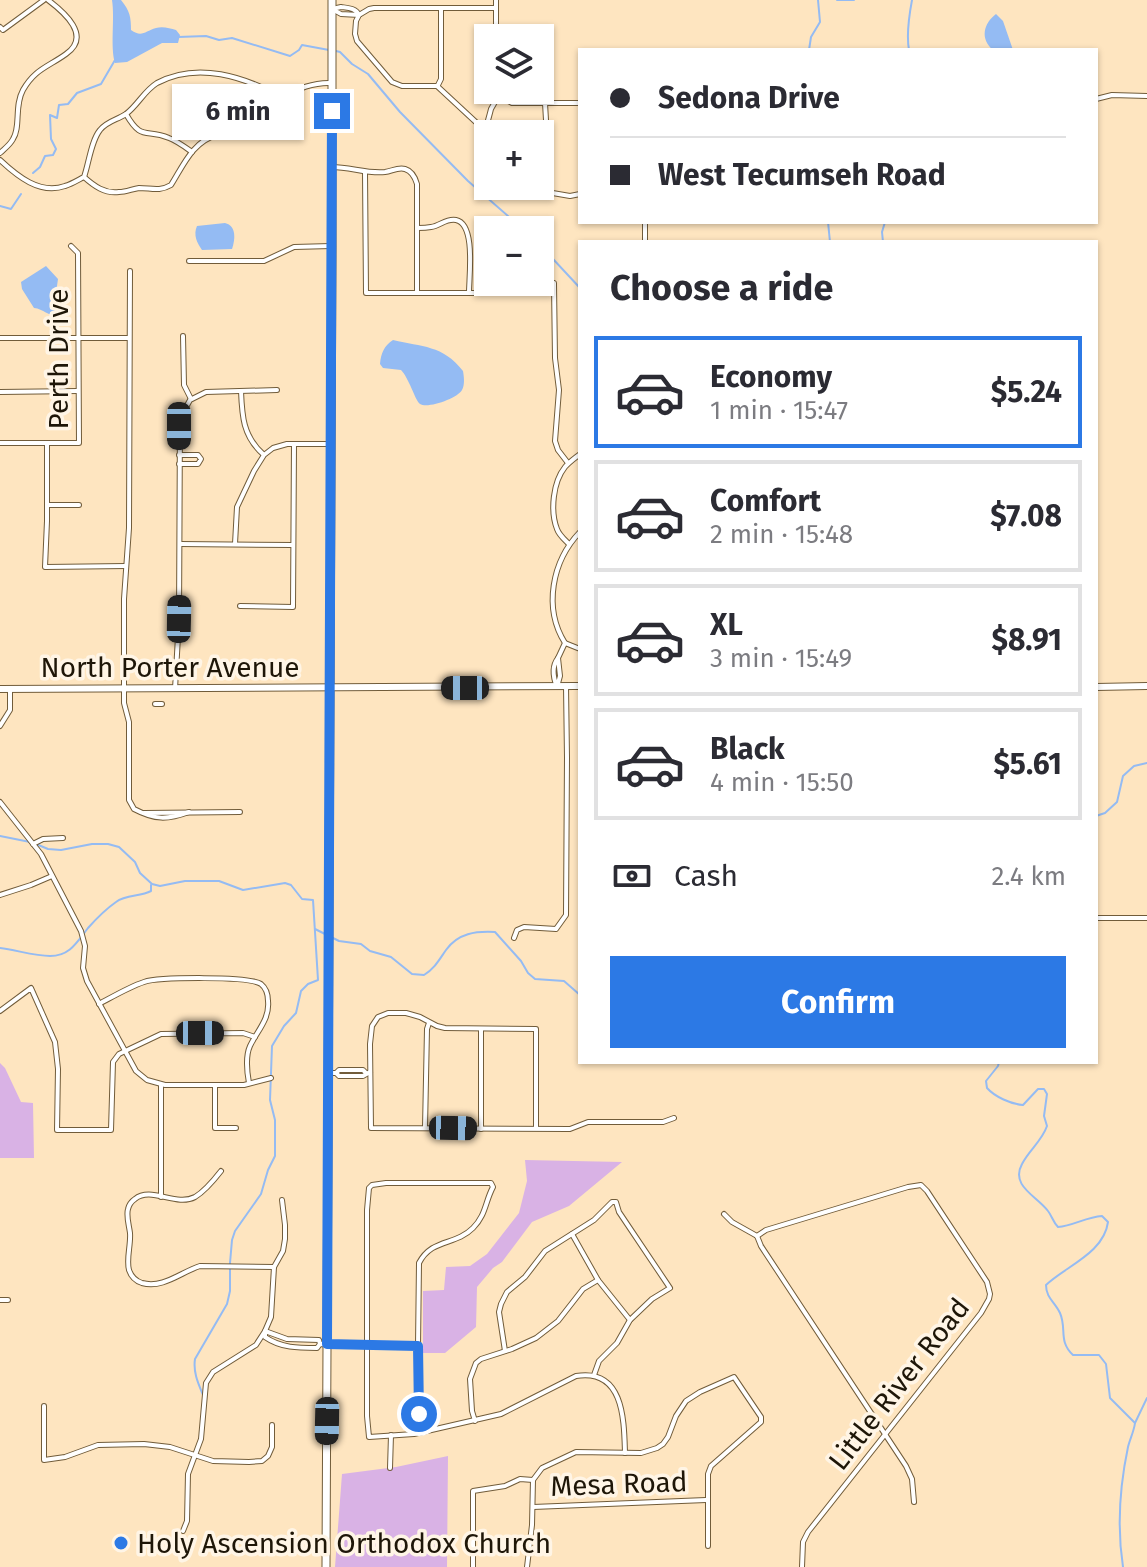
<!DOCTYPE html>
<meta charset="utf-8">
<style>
:root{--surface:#fff;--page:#f7f7f7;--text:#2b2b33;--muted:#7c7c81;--line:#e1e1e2;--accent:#2c79e5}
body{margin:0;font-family:"Fira Sans",sans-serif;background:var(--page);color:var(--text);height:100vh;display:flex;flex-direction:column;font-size:30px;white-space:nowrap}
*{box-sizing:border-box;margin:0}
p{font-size:26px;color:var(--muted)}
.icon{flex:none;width:44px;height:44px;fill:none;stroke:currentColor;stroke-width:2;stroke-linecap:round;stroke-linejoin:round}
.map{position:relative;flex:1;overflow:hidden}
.sheet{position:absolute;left:578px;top:240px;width:520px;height:824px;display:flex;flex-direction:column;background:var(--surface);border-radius:0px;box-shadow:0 2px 6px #0004}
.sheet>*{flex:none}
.hud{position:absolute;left:578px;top:48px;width:520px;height:176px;border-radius:0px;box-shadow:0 2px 6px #0004;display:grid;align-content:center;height:176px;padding:0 32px;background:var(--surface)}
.controls{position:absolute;left:474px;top:24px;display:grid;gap:16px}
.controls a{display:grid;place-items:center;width:80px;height:80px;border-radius:0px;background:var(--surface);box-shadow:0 2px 6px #0004;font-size:40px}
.end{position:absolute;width:36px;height:36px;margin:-18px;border:10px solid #2c79e5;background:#fff;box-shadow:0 0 0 4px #fff}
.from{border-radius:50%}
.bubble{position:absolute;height:56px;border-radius:0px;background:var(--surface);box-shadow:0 2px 6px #0004;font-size:26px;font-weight:700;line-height:56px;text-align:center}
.car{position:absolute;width:24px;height:48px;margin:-24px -12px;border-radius:10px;box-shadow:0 0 6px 2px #0007;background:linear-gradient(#222 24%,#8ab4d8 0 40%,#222 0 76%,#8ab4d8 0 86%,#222 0)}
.hud b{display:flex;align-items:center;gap:28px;height:76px;font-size:30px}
.hud b+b{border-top:2px solid var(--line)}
.hud i{width:20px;height:20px;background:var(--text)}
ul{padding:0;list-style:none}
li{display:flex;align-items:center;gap:24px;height:112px;margin:0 16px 12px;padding:0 16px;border:4px solid var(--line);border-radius:0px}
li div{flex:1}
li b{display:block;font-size:30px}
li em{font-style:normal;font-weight:700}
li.current{border-color:var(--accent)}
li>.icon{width:72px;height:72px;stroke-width:1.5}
h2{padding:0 32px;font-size:36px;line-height:96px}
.pay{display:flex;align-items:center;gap:20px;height:88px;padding:0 32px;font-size:30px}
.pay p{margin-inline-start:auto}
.cta{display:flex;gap:16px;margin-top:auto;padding:16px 32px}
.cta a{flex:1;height:92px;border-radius:0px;background:var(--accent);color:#fff;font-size:32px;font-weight:700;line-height:92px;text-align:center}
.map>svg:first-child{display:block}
.green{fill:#d9b2e5}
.water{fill:#94bbf3}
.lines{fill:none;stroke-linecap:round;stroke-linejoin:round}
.stream{stroke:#94bbf3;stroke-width:2}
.street-casing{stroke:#715c3a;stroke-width:6}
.secondary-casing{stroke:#715c3a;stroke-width:8}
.primary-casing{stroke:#715c3a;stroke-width:9}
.street{stroke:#fff;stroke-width:4}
.secondary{stroke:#fff;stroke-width:6}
.primary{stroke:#fff;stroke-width:7}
.route{stroke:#2c79e5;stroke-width:10}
.poi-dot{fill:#2c79e5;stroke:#fff5e6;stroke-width:3}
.labels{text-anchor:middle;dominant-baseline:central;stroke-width:7;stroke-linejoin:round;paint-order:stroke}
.street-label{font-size:28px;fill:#1e1608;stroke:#fff5e6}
.poi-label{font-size:28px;fill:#1e1608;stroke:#fff5e6;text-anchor:start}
</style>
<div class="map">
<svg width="1147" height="1567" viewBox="0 0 1147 1567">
<rect width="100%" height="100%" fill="#fee5c0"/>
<g class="green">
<path d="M0 1063 5 1068 21 1102 33 1103 34 1158H0Z"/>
<path d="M525 1160 622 1162 569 1206 532 1222 502 1262 493 1268 477 1287 476 1327 445 1353H423V1291L444 1290 446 1267 470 1266 487 1254 519 1213 527 1181Z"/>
<path d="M448 1456 447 1567H335L342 1474 396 1467Z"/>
</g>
<g class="water">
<path d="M112 0H121C130 11 131 17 131 30 142 38 145 31 156 28 162 26 170 28 176 30L180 35 178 43H162L127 62 115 63C110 47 115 19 112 0Z"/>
<path d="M996 14 1003 21 1013 50H993C980 39 983 24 996 14Z"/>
<path d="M225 223C237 226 235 240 232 249L202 250C197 243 193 235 197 226Z"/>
<path d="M46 266 58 279 55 300 62 311 59 316C49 317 44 309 34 308L22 289 21 282Z"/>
<path d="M393 340C422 347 443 345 463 371 464 377 465 385 462 390 458 398 428 409 420 404 415 400 409 378 401 370L383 368 380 364C381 353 384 346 393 340Z"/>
</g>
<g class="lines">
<g class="stream">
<path d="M837 0H854"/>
<path d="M178 37 206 36 219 40 232 38 290 56 299 50 302 45 329 50"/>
<path d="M809 50 811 37 820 22 818 0"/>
<path d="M909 50C906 34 909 16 912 0"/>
<path d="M336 51 340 52 352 64 368 74 400 112 468 181 524 230"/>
<path d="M33 173 40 167 45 156 53 155 56 149 51 139 50 115 57 118 59 105 68 104 77 93 101 84 115 60"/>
<path d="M0 206 11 209 21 194"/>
<path d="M828 222 830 242"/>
<path d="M883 242 882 232 885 222"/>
<path d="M540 245 580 288"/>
<path d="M1096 816 1105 813 1117 802 1123 776 1134 766 1147 763"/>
<path d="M0 836 30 842"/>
<path d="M36 844 48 849 61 850 92 844H108L119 847 135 862 140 873 152 884 160 886 185 881H219L243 890 285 883 291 885 302 899 313 900 318 980 308 984 301 991 296 1013 284 1026 272 1046 270 1100 275 1120V1156L268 1170 261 1194 235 1231 232 1240 230 1263V1291L227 1304 195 1359C193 1372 198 1383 203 1395"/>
<path d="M315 929 327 935"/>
<path d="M333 938 339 941 361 944 370 951 391 957 412 974 424 975C435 968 439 960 446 950 458 933 476 931 495 932L521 961 528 973 535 979 564 981 580 995"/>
<path d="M0 948C16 950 35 956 50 956 70 956 77 942 88 928 96 919 106 909 116 902 126 894 140 897 151 891V885"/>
<path d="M999 1062 998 1066 986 1081 987 1088C995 1097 1011 1104 1023 1105L1038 1089H1044L1047 1094 1044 1116 1047 1126C1042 1141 1029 1150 1022 1164 1010 1186 1037 1196 1048 1211 1052 1216 1053 1222 1058 1227 1073 1226 1086 1217 1102 1216L1108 1222C1104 1253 1066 1266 1046 1285 1046 1298 1055 1302 1060 1313 1067 1329 1058 1341 1073 1355H1099L1106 1364 1110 1398 1135 1423"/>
<path d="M1123 1567C1117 1528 1120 1485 1128 1447 1130 1439 1134 1431 1135 1423L1147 1398"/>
</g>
<defs>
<g id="street">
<path d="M496 0V38"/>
<path d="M341 7C348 8 356 8 359 15L341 14 332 9Z"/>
<path d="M0 27 3 30 44 0"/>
<path d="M438 85 441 79V8"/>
<path d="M497 90 500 97 512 103H580"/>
<path d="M282 97C298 89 313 82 332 83"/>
<path d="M1096 99 1112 95 1147 96"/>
<path d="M126 114C142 142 146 128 169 138 177 141 185 147 192 152"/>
<path d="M487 128 479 125 437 86H402L392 82 357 41 355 34 356 21 359 15 369 9 374 8H496"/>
<path d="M540 149 546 120 545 103"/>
<path d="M0 153C4 149 10 145 13 139 21 127 14 106 23 90 35 69 48 67 66 54 92 36 64 12 48 0"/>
<path d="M0 160C17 176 40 195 65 186 72 184 78 180 84 177 89 163 91 141 100 130 107 121 117 120 126 114 138 105 144 91 157 83 198 61 244 77 282 97"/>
<path d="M332 167C350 167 368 174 385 172 392 171 398 167 405 169 412 171 415 177 417 184V293"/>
<path d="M365 172 366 293H497L521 282"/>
<path d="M84 177C94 186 105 194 119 192 126 192 132 189 139 188 151 188 159 192 171 185 183 166 193 141 217 135L282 134C289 123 284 110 282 97"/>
<path d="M488 178C474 159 486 130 491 109L495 102 500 97"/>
<path d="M512 186 570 196 580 194"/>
<path d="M645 222V242"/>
<path d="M418 228C422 228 426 228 431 227 440 226 446 218 456 220 476 224 469 276 469 293"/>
<path d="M189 261H264L294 247 331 246"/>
<path d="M130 271 129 528 124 599V703L129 722V800L134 809C155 820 167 820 189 812"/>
<path d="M540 281 554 283V285L555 358 559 390 555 441 558 450 568 463"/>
<path d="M183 336 184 385 191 399"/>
<path d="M0 338H129"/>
<path d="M241 391C242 416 243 436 263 454"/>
<path d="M0 392 78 391"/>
<path d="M0 443H79L78 253 71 246"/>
<path d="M47 443V521L45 567 126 566"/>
<path d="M179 455H198L201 459 198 464H179"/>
<path d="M47 505H79"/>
<path d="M180 544 293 545"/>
<path d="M235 544 237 507 254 471 264 455 273 448 287 444H331"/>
<path d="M569 544C564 539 559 535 557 529 550 511 553 482 565 467 569 462 575 458 580 454"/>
<path d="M240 606 293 607 294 444"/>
<path d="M565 643C543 608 552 561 580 532"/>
<path d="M558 658 560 676 557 687C553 677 551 667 558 658Z"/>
<path d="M558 658 565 643 580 649"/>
<path d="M175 689 179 619 180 418 190 400 206 392 277 390"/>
<path d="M155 704H162"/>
<path d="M0 726 10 710V689"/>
<path d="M0 802 41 854 81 931 85 946 83 968 87 981 136 1071 147 1080 165 1085H244L271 1078"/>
<path d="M144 813 240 812"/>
<path d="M33 844 43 839 63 838"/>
<path d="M0 895 31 885 52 876"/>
<path d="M1096 918H1147"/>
<path d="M514 938 517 930 524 927 556 929 566 915 567 758 566 686"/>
<path d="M99 1004C114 996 129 987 144 982 159 977 250 976 261 984 266 988 268 995 268 1001 270 1019 257 1031 250 1046 245 1057 247 1072 249 1083"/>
<path d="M0 1011 31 988 55 1042 58 1069 57 1130H111L113 1062 119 1054 161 1034 243 1033 255 1037"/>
<path d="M328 1073H336L339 1076H363L370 1072"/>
<path d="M336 1073 339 1070H363L366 1073"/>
<path d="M215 1085V1128H236"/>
<path d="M425 1128 427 1029 429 1023"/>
<path d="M481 1129V1029"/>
<path d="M536 1129V1029L445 1028 437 1026 420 1017 406 1013H388L378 1017 372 1026 370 1044 371 1128 570 1129 588 1122H663L674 1118"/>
<path d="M221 1171C214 1180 205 1191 195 1197 176 1207 151 1186 135 1199 132 1201 129 1205 128 1209 126 1216 129 1225 130 1233 131 1245 126 1259 129 1270 131 1276 136 1281 142 1283 163 1289 181 1272 200 1266L274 1267"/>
<path d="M161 1197V1085"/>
<path d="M724 1214 732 1222 757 1236"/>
<path d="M572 1234 598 1280 630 1320"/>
<path d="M757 1236 766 1230 908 1187 921 1185 927 1191 987 1282 990 1294 989 1299 981 1313 808 1532 803 1542 802 1567"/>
<path d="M757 1236 761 1246 906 1466 912 1479 914 1502"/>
<path d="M0 1300H8"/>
<path d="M265 1331 287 1339 319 1340 320 1344"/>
<path d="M265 1333V1337C281 1348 298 1348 317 1348L320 1344 418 1346"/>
<path d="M505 1351 499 1312 501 1304 507 1292 525 1277 545 1251 594 1220 612 1202H616L619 1212 670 1288 652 1299 630 1320 617 1343 599 1361 594 1375"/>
<path d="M44 1406V1460L65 1457 98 1445 144 1444 170 1447 213 1461 249 1462 262 1461 268 1456 272 1447V1425"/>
<path d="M475 1421 472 1411 470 1379 476 1363 481 1359 512 1349 536 1338 558 1321 583 1289 598 1280"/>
<path d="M422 1432 419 1412 418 1346 419 1263C432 1238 455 1246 473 1228 486 1215 485 1202 493 1187L491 1183H386L372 1185 369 1188 367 1210V1416L369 1437 414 1434 501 1414 576 1376C624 1368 624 1420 625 1453"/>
<path d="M390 1468 391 1435"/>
<path d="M533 1507 706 1500"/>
<path d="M183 1531 187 1521 188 1474 201 1439 206 1383 213 1372 256 1345 265 1331 271 1317 274 1267 283 1251 285 1239V1225L282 1200"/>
<path d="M473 1567V1491L505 1486 520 1479 533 1480"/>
<path d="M527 1567 532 1525 533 1480 542 1468 576 1452 641 1453 657 1448 663 1444 668 1437 676 1416 686 1401 700 1392 734 1377 761 1417V1422L711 1466 708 1474V1546"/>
</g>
<g id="secondary">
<path d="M1096 687 1147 686"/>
<path d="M0 689 580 686"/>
</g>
<path id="primary" d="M326 1567 332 246V0"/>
</defs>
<use href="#street" class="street-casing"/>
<use href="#secondary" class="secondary-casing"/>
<use href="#primary" class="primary-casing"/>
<use href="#street" class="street"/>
<use href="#secondary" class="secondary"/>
<use href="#primary" class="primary"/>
</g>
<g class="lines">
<path class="route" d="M332 111 327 1344 418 1346 419 1414"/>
</g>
<circle class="poi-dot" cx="121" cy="1543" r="8"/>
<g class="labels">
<g class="street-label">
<text transform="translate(58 359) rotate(-90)">Perth Drive</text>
<text x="170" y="667">North Porter Avenue</text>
<text transform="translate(899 1384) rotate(-52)">Little River Road</text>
<text transform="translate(619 1484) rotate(-2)">Mesa Road</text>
</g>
<g class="poi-label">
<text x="137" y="1543">Holy Ascension Orthodox Church</text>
</g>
</g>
</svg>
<div class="controls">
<a><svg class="icon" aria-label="layers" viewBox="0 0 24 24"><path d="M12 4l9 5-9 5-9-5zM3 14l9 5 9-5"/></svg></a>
<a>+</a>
<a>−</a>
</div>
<i class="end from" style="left:419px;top:1414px"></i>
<i class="end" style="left:332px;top:111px"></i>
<div class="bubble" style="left:172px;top:84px;width:132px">6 min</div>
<i class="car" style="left:179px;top:426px;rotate:180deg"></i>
<i class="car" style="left:179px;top:619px;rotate:1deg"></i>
<i class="car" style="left:465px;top:688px;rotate:270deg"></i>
<i class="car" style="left:200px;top:1033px;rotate:90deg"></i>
<i class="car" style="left:453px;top:1128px;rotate:91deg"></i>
<i class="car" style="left:327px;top:1421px;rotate:181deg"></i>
<div class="hud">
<b><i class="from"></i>Sedona Drive</b>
<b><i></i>West Tecumseh Road</b>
</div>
<section class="sheet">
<h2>Choose a ride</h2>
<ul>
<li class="current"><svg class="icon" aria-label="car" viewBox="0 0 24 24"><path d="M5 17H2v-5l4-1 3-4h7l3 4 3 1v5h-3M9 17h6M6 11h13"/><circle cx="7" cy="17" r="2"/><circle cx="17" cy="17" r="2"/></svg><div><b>Economy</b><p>1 min · 15:47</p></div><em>$5.24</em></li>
<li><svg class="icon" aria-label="car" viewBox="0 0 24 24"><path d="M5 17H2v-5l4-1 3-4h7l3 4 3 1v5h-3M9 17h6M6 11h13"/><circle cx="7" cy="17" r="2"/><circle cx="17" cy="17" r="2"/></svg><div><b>Comfort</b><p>2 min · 15:48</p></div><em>$7.08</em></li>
<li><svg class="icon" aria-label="car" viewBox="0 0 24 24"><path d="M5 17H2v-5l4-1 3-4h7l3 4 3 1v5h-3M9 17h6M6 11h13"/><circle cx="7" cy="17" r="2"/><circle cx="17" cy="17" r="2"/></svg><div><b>XL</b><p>3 min · 15:49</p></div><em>$8.91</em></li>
<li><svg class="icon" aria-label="car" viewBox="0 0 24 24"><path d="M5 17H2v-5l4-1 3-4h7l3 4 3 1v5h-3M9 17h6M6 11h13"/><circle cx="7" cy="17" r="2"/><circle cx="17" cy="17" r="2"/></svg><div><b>Black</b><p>4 min · 15:50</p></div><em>$5.61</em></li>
</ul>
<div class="pay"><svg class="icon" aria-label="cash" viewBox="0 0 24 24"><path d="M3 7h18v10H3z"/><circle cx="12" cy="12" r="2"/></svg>Cash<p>2.4 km</p></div>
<div class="cta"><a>Confirm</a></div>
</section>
</div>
